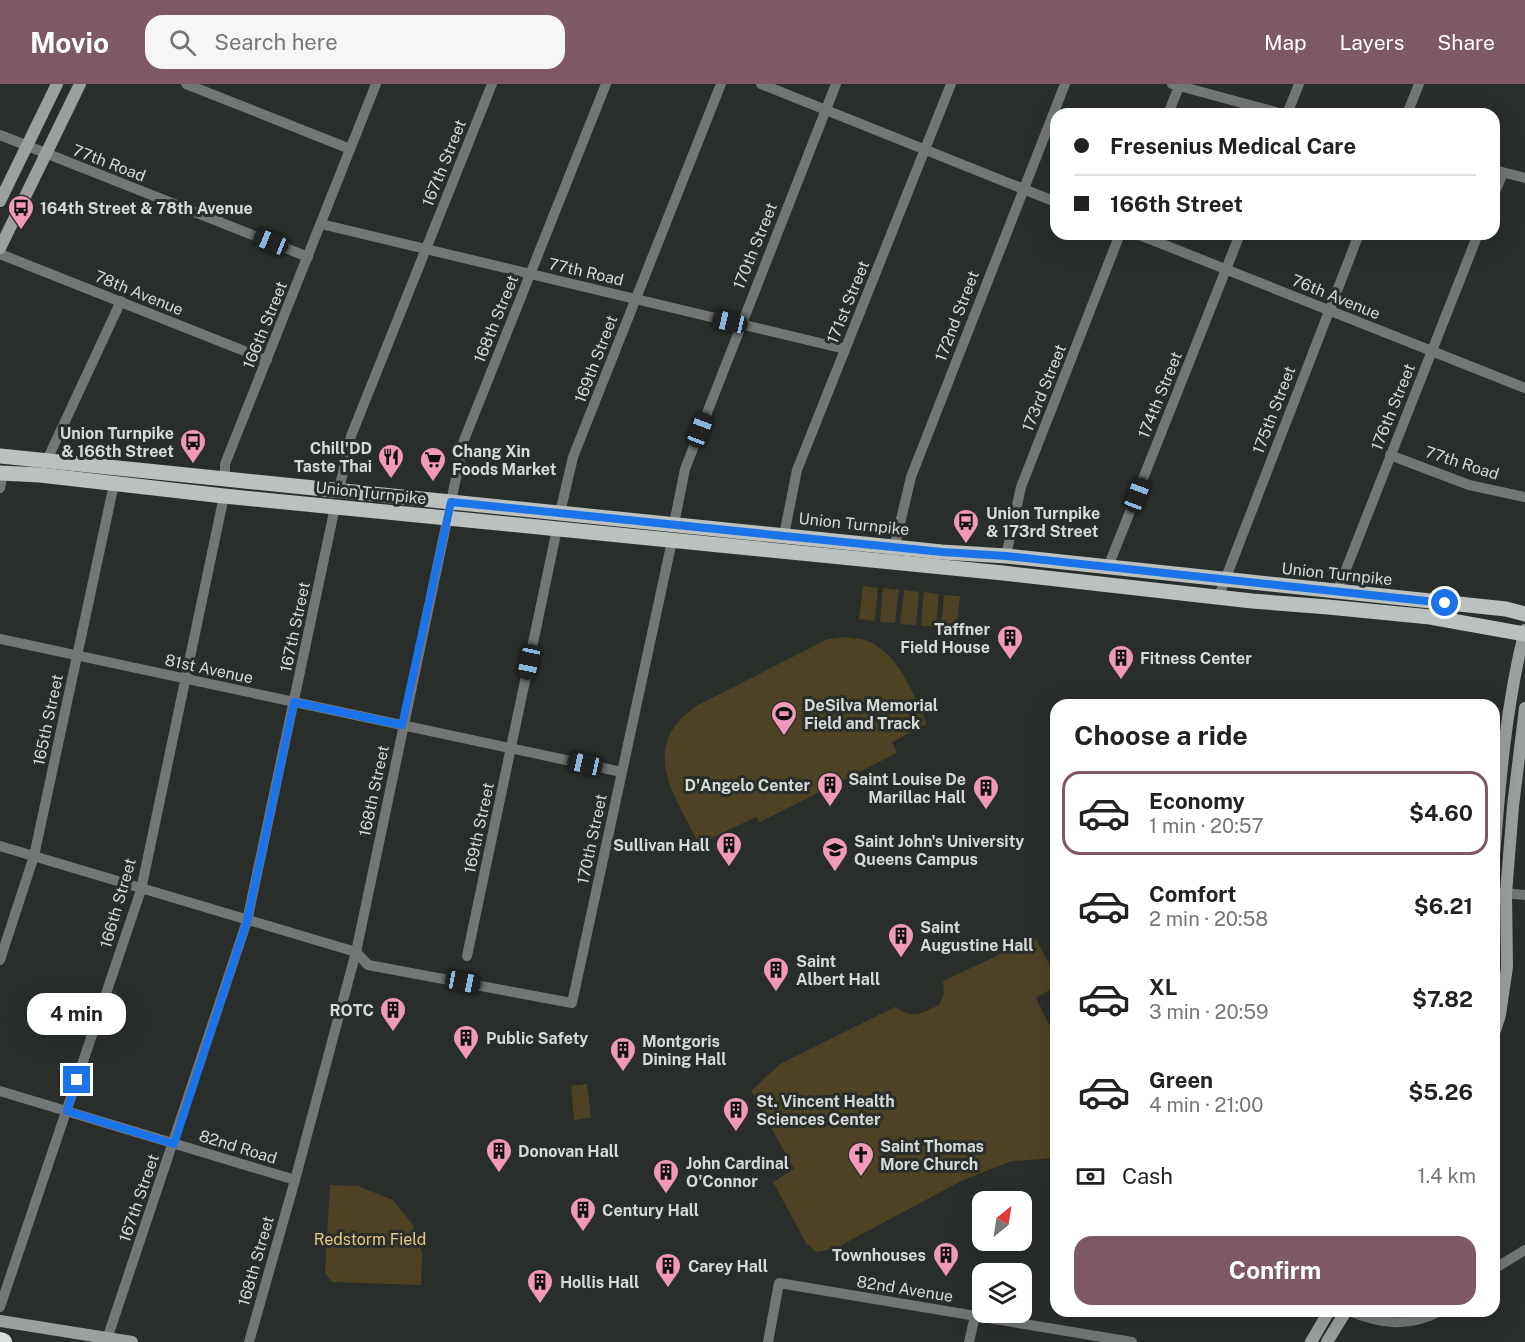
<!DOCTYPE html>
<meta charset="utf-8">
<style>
:root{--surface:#fff;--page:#f6f6f6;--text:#222;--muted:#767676;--line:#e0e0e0;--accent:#7f5865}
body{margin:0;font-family:"Public Sans",sans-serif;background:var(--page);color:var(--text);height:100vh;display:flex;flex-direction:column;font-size:22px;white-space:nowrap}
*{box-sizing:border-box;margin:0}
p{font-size:20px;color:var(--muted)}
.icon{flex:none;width:33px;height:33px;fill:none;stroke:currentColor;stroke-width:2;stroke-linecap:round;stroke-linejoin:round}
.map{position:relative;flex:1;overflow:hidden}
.drawer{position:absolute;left:1050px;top:615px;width:450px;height:618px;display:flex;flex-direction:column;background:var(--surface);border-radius:18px;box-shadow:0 6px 24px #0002}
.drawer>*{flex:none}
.guide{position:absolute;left:1050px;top:24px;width:450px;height:132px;border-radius:18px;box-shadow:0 6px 24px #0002;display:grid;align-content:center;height:132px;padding:0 24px;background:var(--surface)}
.needle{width:39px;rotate:30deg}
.tools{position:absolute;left:972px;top:1107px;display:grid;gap:12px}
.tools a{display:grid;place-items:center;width:60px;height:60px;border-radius:12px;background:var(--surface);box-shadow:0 6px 24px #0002;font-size:30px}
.end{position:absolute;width:27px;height:27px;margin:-14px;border:8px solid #1a73e8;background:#fff;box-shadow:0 0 0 3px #fff}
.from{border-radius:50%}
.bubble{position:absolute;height:42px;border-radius:18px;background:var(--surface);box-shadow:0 6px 24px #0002;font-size:20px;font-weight:700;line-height:42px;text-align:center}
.car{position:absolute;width:18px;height:36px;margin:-18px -9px;border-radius:8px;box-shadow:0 0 4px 2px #0007;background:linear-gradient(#222 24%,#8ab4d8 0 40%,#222 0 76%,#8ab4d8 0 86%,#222 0)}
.guide b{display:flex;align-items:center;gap:21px;height:57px;font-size:22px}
.guide b+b{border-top:2px solid var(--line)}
.guide i{width:15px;height:15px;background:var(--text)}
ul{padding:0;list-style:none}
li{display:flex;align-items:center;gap:18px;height:84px;margin:0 12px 9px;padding:0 12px;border:3px solid transparent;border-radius:18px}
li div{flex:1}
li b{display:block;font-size:22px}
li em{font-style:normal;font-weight:700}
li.current{border-color:var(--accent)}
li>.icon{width:54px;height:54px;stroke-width:1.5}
h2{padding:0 24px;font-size:27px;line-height:72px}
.pay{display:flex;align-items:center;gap:15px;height:66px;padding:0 24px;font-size:22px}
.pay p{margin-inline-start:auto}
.cta{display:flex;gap:12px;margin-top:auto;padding:12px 24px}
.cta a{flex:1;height:69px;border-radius:18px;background:var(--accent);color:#fff;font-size:24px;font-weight:700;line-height:69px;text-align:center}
header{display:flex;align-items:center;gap:36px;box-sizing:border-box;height:84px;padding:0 30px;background:var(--accent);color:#fff}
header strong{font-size:28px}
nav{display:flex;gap:33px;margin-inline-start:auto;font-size:21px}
.search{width:420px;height:54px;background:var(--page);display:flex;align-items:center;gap:15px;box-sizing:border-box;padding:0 21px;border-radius:18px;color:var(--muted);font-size:22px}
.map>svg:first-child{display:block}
.green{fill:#4d4224}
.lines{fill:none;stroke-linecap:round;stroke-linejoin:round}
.street{stroke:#737676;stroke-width:10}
.secondary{stroke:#9ba09f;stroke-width:12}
.primary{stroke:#bac1bf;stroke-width:15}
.highway{stroke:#d6dedc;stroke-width:18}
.route{stroke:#1a73e8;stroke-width:8}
.labels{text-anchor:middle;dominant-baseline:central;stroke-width:6;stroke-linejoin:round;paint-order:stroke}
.street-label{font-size:16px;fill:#d6d9d7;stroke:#292e2a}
.poi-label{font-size:16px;font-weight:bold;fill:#d6d9d7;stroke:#292e2a;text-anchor:start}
.park-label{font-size:16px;fill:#e3c985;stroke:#292e2a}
</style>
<header>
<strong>Movio</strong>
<div class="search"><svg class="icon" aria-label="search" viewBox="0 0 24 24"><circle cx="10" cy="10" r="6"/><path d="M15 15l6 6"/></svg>Search here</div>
<nav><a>Map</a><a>Layers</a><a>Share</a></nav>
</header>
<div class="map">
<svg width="1525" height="1258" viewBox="0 0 1525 1258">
<rect width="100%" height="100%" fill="#292e2a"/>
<g class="green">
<path d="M863 502 878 504 875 537 859 535Z"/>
<path d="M883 504 899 506 895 539 880 538Z"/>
<path d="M904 506 919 508 916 541 900 540Z"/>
<path d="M924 508 939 510 936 543 921 542Z"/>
<path d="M944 511 960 512 956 546 941 544Z"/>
<path d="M845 553C851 554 858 554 864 556 898 566 913 610 927 640L892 658 897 669 760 738 756 733 699 760C675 711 637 664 696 622L828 555Z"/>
<path d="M1035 854 1056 892V902L1036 914 1056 955V1074L1012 1077 963 1096 834 1165 816 1168 806 1159 773 1098 794 1085 751 1007 780 980 895 923C914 935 920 930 939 921L944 910 943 897Z"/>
<path d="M587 1000 591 1034 574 1036 571 1002Z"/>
<path d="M330 1101 358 1102 393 1116 413 1141 422 1169 421 1201 332 1198 325 1189Z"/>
</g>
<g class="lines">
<g class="street">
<path d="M186 0 350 65"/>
<path d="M761 0 1056 118"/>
<path d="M1172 0 1283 30"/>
<path d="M1168 30 1180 0"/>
<path d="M1287 30 1299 0"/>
<path d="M1407 30 1419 0"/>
<path d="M0 51 308 173"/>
<path d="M1494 86 1525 94"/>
<path d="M1494 110 1503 89"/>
<path d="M321 140 845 265"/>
<path d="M1137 150 1525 304"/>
<path d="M0 170 267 276"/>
<path d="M1390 371 1469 401 1525 413"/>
<path d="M47 376 121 217"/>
<path d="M225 394V380L376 0"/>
<path d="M0 404 3 389"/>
<path d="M339 406 351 352 492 0"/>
<path d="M560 429 573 373 721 0"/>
<path d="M674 440 685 385 836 0"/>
<path d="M784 451 797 386 951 0"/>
<path d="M893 469 911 393 1065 0"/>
<path d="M1006 472 1021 403 1120 150"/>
<path d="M1108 483 1240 150"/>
<path d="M1337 508 1478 150"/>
<path d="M1218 514 1359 150"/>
<path d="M0 555 622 688"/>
<path d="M0 762 356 868 368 881 572 919 672 457"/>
<path d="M1494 808 1525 811"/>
<path d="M467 872 557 445"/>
<path d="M0 876 34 772 114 400"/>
<path d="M0 1007 295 1096"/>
<path d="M1494 1185 1525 1166"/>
<path d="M0 1223 141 806 224 412"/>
<path d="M1349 1227C1380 1240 1410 1244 1440 1227"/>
<path d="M107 1255 247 837 335 423"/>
<path d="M249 1258 295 1096 356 868 464 356 606 0"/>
<path d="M768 1258 779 1199 1132 1258"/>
<path d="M969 1258 975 1232"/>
</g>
<g class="secondary">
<path d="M0 117 57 0"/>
<path d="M0 164 80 0"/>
<path d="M1494 772C1500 696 1506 621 1525 546"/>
<path d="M1494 949 1500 931 1507 883 1506 809 1513 722 1525 624"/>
<path d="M0 1237 132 1258"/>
<path d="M1311 1258 1329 1227"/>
<path d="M1327 1258 1346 1227"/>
</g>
<g class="primary">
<path d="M0 372 942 468 1006 472 1506 525 1525 530"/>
<path d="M0 389 40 391 224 412 1003 489 1252 517 1328 523 1430 533 1525 550"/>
</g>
<path class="highway" d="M0 1257 3 1258"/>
</g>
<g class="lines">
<path class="route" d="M77 996 67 1027 174 1060 247 837 294 618 402 641 451 418 942 468 1006 472 1445 519"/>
</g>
<defs>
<symbol id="bus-pin" viewBox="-11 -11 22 30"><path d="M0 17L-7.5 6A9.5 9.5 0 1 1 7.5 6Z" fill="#f09ab7" stroke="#292e2a"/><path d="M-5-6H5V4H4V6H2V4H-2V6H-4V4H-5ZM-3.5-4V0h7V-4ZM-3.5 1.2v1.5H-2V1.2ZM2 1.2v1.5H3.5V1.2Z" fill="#111"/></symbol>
<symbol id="restaurant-pin" viewBox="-11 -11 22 30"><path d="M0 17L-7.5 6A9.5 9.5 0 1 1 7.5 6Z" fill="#f09ab7" stroke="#292e2a"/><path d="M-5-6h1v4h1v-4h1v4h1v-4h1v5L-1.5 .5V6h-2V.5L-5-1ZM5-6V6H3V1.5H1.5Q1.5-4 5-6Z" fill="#111"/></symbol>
<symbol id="supermarket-pin" viewBox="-11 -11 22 30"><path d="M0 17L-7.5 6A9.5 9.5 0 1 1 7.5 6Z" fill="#f09ab7" stroke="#292e2a"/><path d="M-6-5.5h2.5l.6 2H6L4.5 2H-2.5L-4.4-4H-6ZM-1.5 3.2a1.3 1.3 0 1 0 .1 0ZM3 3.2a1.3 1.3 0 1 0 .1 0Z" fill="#111"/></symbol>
<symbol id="building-pin" viewBox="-11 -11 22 30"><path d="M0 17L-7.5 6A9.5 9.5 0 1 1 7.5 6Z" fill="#f09ab7" stroke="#292e2a"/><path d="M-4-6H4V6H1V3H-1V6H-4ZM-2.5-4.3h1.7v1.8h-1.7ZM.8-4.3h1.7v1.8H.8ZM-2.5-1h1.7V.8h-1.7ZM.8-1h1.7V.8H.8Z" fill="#111"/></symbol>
<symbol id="stadium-pin" viewBox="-11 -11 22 30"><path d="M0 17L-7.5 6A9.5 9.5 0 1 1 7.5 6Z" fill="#f09ab7" stroke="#292e2a"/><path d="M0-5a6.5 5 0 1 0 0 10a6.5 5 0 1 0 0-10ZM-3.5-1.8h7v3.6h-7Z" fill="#111"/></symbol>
<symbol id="university-pin" viewBox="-11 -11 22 30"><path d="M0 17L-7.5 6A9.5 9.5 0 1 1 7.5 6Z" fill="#f09ab7" stroke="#292e2a"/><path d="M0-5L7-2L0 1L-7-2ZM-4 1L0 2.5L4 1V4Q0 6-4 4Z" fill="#111"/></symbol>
<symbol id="church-pin" viewBox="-11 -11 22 30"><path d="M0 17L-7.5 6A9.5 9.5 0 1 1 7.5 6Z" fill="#f09ab7" stroke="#292e2a"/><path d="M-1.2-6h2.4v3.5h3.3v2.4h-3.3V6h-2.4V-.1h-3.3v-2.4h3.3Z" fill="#111"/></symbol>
</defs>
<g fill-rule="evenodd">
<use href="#bus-pin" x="6" y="109" width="30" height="40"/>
<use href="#bus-pin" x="178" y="343" width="30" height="40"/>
<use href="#restaurant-pin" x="376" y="358" width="30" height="40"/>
<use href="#supermarket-pin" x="418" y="361" width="30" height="40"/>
<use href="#bus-pin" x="951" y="423" width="30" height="40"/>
<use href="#building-pin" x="995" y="539" width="30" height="40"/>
<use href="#building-pin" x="1106" y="559" width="30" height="40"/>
<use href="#stadium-pin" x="769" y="615" width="30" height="40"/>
<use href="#building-pin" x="815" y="686" width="30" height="40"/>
<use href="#building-pin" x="971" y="689" width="30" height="40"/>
<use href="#building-pin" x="714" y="746" width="30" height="40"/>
<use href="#university-pin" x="820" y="751" width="30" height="40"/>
<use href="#building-pin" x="886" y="837" width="30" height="40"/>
<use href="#building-pin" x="761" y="871" width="30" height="40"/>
<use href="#building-pin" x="378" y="911" width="30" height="40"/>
<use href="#building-pin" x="451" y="939" width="30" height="40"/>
<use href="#building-pin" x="608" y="951" width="30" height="40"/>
<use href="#building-pin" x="721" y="1011" width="30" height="40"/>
<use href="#building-pin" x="484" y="1052" width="30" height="40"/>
<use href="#church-pin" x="846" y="1056" width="30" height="40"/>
<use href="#building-pin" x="651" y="1073" width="30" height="40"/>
<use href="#building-pin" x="568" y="1111" width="30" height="40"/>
<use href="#building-pin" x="931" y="1156" width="30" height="40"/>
<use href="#building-pin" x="653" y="1167" width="30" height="40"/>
<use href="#building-pin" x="525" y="1183" width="30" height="40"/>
</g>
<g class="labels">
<g class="street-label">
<text transform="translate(109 79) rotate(21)">77th Road</text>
<text transform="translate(444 79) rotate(-68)">167th Street</text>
<text transform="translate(755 162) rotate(-68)">170th Street</text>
<text transform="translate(586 188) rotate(13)">77th Road</text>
<text transform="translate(139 209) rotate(22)">78th Avenue</text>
<text transform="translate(1336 213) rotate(22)">76th Avenue</text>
<text transform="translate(848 218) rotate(-68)">171st Street</text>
<text transform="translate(957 232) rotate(-69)">172nd Street</text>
<text transform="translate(496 235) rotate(-68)">168th Street</text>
<text transform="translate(265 241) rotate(-68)">166th Street</text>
<text transform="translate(596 275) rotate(-69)">169th Street</text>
<text transform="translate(1044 304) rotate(-68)">173rd Street</text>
<text transform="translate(1160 311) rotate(-68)">174th Street</text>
<text transform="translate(1393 323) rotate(-68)">176th Street</text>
<text transform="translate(1274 326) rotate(-69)">175th Street</text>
<text transform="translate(1462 379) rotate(18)">77th Road</text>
<text transform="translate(371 409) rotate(6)">Union Turnpike</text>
<text transform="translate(854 440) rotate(6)">Union Turnpike</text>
<text transform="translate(1337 490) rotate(6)">Union Turnpike</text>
<text transform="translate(295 543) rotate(-78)">167th Street</text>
<text transform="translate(209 585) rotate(12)">81st Avenue</text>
<text transform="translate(48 636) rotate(-78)">165th Street</text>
<text transform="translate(374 707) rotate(-78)">168th Street</text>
<text transform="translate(479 744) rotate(-78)">169th Street</text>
<text transform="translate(592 755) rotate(-78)">170th Street</text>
<text transform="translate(118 819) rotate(-74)">166th Street</text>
<text transform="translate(238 1063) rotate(17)">82nd Road</text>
<text transform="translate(139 1114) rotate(-71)">167th Street</text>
<text transform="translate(256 1177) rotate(-74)">168th Street</text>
<text transform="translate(905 1205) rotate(9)">82nd Avenue</text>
</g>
<g class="poi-label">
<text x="40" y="124">164th Street &amp; 78th Avenue</text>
<text x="174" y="349" text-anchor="end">Union Turnpike<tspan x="174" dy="18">&amp; 166th Street</tspan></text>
<text x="372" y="364" text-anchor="end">Chill'DD<tspan x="372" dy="18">Taste Thai</tspan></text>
<text x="452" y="367">Chang Xin<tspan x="452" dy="18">Foods Market</tspan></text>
<text x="986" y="429">Union Turnpike<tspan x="986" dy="18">&amp; 173rd Street</tspan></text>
<text x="990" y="545" text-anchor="end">Taffner<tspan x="990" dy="18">Field House</tspan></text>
<text x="1140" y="574">Fitness Center</text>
<text x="804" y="621">DeSilva Memorial<tspan x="804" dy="18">Field and Track</tspan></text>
<text x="966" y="695" text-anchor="end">Saint Louise De<tspan x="966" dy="18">Marillac Hall</tspan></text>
<text x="810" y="701" text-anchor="end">D'Angelo Center</text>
<text x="854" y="757">Saint John's University<tspan x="854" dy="18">Queens Campus</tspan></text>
<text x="710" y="761" text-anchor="end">Sullivan Hall</text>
<text x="920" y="843">Saint<tspan x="920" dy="18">Augustine Hall</tspan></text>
<text x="796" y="877">Saint<tspan x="796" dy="18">Albert Hall</tspan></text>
<text x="374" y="926" text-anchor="end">ROTC</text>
<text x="486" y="954">Public Safety</text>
<text x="642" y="957">Montgoris<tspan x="642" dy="18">Dining Hall</tspan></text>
<text x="756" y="1017">St. Vincent Health<tspan x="756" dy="18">Sciences Center</tspan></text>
<text x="880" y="1062">Saint Thomas<tspan x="880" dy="18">More Church</tspan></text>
<text x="518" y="1067">Donovan Hall</text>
<text x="686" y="1079">John Cardinal<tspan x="686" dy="18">O'Connor</tspan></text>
<text x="602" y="1126">Century Hall</text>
<text x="926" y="1171" text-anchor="end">Townhouses</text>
<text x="688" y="1182">Carey Hall</text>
<text x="560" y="1198">Hollis Hall</text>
</g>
<g class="park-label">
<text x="370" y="1155">Redstorm Field</text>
</g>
</g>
</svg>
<div class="tools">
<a><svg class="needle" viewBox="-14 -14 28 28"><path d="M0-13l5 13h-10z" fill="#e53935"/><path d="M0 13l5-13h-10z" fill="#767676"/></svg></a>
<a><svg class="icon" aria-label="layers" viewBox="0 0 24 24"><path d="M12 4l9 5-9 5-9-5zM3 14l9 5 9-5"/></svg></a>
</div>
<i class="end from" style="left:1445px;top:519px"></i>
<i class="end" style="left:77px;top:996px"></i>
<div class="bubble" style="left:27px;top:909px;width:99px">4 min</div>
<i class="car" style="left:271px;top:158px;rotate:292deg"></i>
<i class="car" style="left:730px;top:238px;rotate:283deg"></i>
<i class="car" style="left:700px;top:346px;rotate:21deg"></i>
<i class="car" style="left:1137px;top:411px;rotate:21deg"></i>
<i class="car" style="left:529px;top:578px;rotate:192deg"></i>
<i class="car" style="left:585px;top:680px;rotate:283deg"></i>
<i class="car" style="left:463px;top:898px;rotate:101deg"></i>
<div class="guide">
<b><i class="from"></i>Fresenius Medical Care</b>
<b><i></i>166th Street</b>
</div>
<section class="drawer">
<h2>Choose a ride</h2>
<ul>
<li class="current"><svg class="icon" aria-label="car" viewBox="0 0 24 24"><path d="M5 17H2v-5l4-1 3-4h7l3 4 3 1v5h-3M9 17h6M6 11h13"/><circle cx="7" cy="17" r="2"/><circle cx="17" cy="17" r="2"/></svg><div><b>Economy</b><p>1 min · 20:57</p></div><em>$4.60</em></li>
<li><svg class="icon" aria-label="car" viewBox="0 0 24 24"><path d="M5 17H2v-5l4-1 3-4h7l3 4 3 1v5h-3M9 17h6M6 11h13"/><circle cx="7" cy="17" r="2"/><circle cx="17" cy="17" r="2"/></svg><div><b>Comfort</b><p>2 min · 20:58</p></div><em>$6.21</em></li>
<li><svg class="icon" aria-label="car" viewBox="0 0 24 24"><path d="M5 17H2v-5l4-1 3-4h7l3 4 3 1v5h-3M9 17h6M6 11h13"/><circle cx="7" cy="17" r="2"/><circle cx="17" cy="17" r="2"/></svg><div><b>XL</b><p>3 min · 20:59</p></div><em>$7.82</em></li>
<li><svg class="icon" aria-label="car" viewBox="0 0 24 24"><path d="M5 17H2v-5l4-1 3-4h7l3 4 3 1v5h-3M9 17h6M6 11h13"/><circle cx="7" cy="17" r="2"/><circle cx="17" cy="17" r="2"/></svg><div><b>Green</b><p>4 min · 21:00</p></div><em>$5.26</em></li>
</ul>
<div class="pay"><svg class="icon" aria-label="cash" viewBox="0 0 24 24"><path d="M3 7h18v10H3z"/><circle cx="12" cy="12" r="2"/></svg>Cash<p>1.4 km</p></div>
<div class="cta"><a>Confirm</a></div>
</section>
</div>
